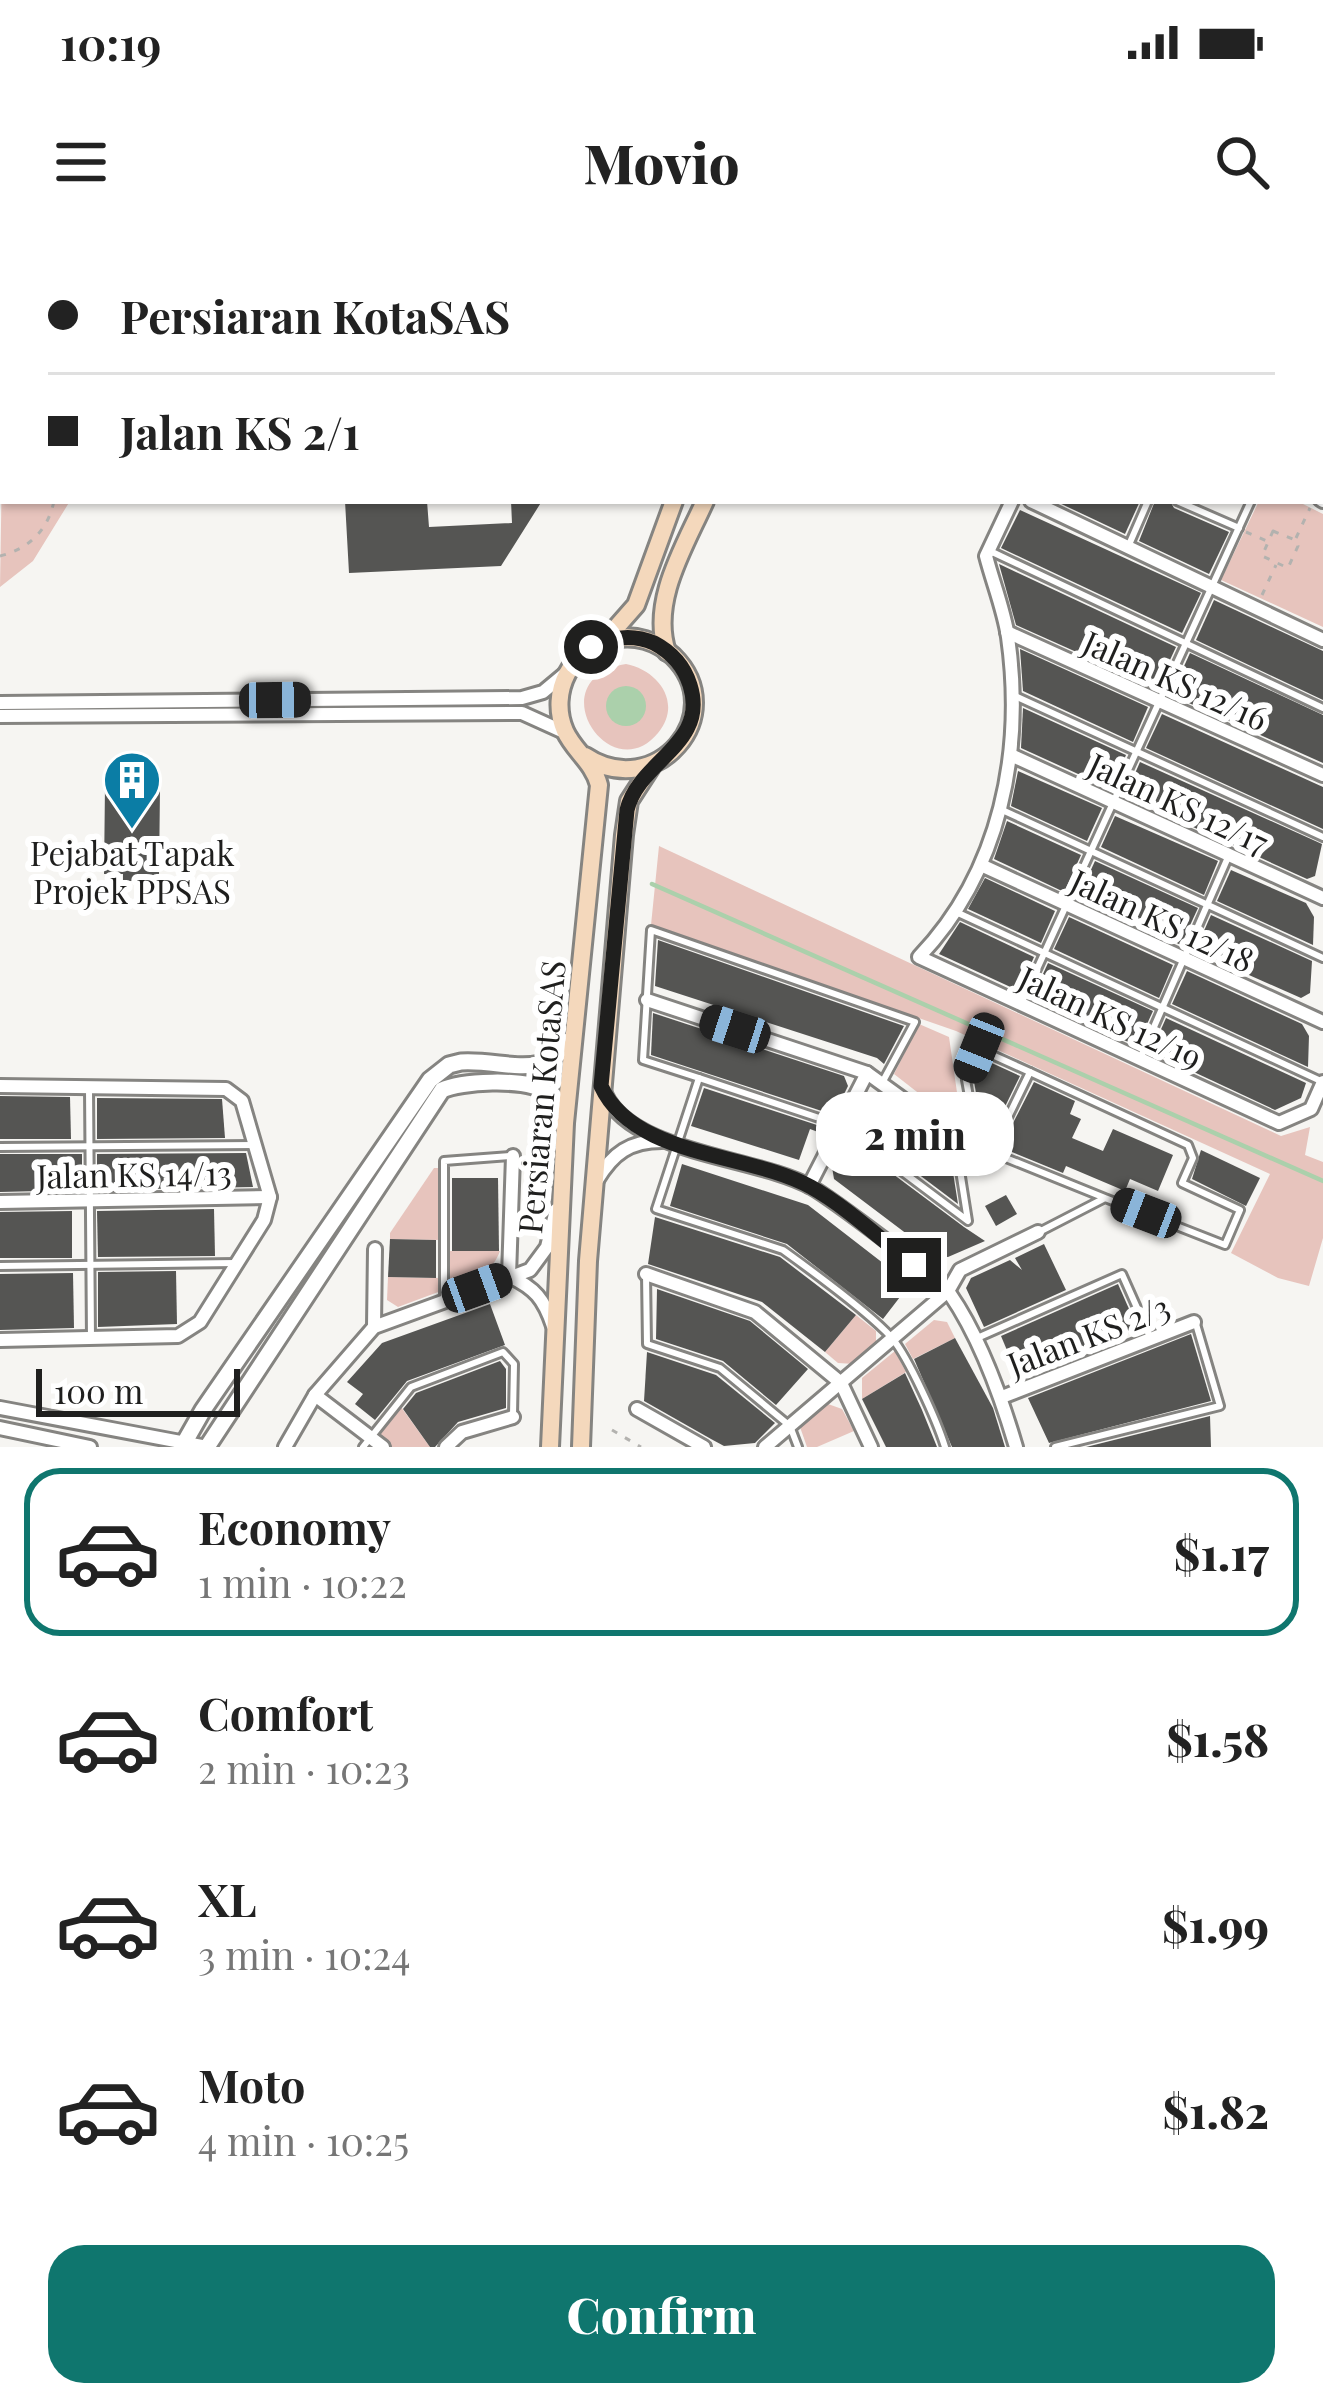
<!DOCTYPE html>
<meta charset="utf-8">
<style>
:root{--surface:#fff;--page:#f6f6f6;--text:#222;--muted:#767676;--line:#e0e0e0;--accent:#0f766e}
body{margin:0;font-family:"Playfair Display",serif;background:var(--page);color:var(--text);height:100vh;display:flex;flex-direction:column;font-size:45px;white-space:nowrap}
*{box-sizing:border-box;margin:0}
p{font-size:39px;color:var(--muted)}
.icon{flex:none;width:66px;height:66px;fill:none;stroke:currentColor;stroke-width:2;stroke-linecap:round;stroke-linejoin:round}
.map{position:relative;height:1207px;overflow:hidden}
.sheet{display:flex;flex-direction:column;background:var(--surface);flex:1}
.sheet>*{flex:none}
.top-card{position:absolute;left:0px;top:0px;width:1323px;height:264px;box-shadow:0 3px 9px #0004;display:grid;align-content:center;height:264px;padding:0 48px;background:var(--surface)}
.scale{position:absolute;left:36px;bottom:30px;width:204px;box-sizing:border-box;padding-left:12px;border:6px solid #1f1f1e;border-top:0;font-size:33px;line-height:42px;white-space:nowrap;color:#1f1f1e;-webkit-text-stroke:9px #fff;paint-order:stroke}
.end{position:absolute;width:54px;height:54px;margin:-27px;border:15px solid #1f1f1e;background:#fff;box-shadow:0 0 0 6px #fff}
.from{border-radius:50%}
.bubble{position:absolute;height:84px;border-radius:36px;background:var(--surface);box-shadow:0 3px 9px #0004;font-size:39px;font-weight:800;line-height:84px;text-align:center}
.car{position:absolute;width:36px;height:72px;margin:-36px -18px;border-radius:15px;box-shadow:0 0 9px 3px #0007;background:linear-gradient(#222 24%,#8ab4d8 0 40%,#222 0 76%,#8ab4d8 0 86%,#222 0)}
.top-card b{display:flex;align-items:center;gap:42px;height:114px;font-size:45px}
.top-card b+b{border-top:3px solid var(--line)}
.top-card i{width:30px;height:30px;background:var(--text)}
ul{padding:21px 0 0;list-style:none}
li{display:flex;align-items:center;gap:36px;height:168px;margin:0 24px 18px;padding:0 24px;border:6px solid transparent;border-radius:36px}
li div{flex:1}
li b{display:block;font-size:45px}
li em{font-style:normal;font-weight:800}
li.selected{border-color:var(--accent)}
li>.icon{width:108px;height:108px;stroke-width:1.5}
.button{display:flex;gap:24px;margin-top:auto;padding:24px 48px}
.button a{flex:1;height:138px;border-radius:36px;background:var(--accent);color:#fff;font-size:48px;font-weight:800;line-height:138px;text-align:center}
.status{display:flex;justify-content:space-between;align-items:center;height:84px;padding:0 60px;background:var(--surface);direction:ltr}
.status svg{height:33px;fill:currentColor}
header{display:flex;justify-content:space-between;align-items:center;height:156px;padding:0 48px;background:var(--surface);font-size:54px;font-weight:800}
.map>svg:first-child{display:block}
.green{fill:#e7c4bd}
.water{fill:#abd0ab}
.lines{fill:none;stroke-linecap:round;stroke-linejoin:round}
.stream{stroke:#abd0ab;stroke-width:4.5}
.building{fill:#555553}
.service-casing{stroke:#858481;stroke-width:12}
.minor-casing{stroke:#858481;stroke-width:18}
.tertiary-casing{stroke:#858481;stroke-width:21}
.secondary-casing{stroke:#858481;stroke-width:22}
.path{stroke:#b3b2af;stroke-width:3;stroke-dasharray:6 9;stroke-linecap:butt}
.service{stroke:#fff;stroke-width:6}
.minor{stroke:#fff;stroke-width:12}
.tertiary{stroke:#fff;stroke-width:15}
.secondary{stroke:#f4d8bc;stroke-width:16}
.route{stroke:#1f1f1e;stroke-width:15}
.labels{text-anchor:middle;dominant-baseline:central;stroke-width:12;stroke-linejoin:round;paint-order:stroke}
.street-label{font-size:33px;fill:#1f1f1e;stroke:#fff}
.poi-label{font-size:33px;fill:#1f1f1e;stroke:#fff}
</style>
<div class="status"><b>10:19</b><svg viewBox="0 0 49 12"><path d="M0 12V9h3v3zM5 12V6h3v6zM10 12V3h3v9zM15 12V0h3v12zM26 1h20v11H26zM47 4h2v5h-2z"/></svg></div>
<header><svg class="icon" aria-label="menu" viewBox="0 0 24 24"><path d="M4 6h16M4 12h16M4 18h16"/></svg>Movio<svg class="icon" aria-label="search" viewBox="0 0 24 24"><circle cx="10" cy="10" r="6"/><path d="M15 15l6 6"/></svg></header>
<div class="map">
<svg width="1323" height="1207" viewBox="0 0 1323 1207">
<rect width="100%" height="100%" fill="#f6f5f2"/>
<g class="green">
<path d="M3 162V261H70L33 321 0 347Z"/>
<path d="M1259 261H1297L1323 274V387L1221 340Z"/>
<path d="M626 424C658 430 683 463 658 493 610 551 537 439 626 424Z"/>
<path d="M659 606 1281 896 1310 887 1305 915 1323 922V998L1309 1046 1278 1038 1231 1013 1270 934 956 791 651 685Z"/>
<path d="M919 784 949 797 962 887 894 834Z"/>
<path d="M880 854 894 864 869 898 853 886 868 857Z"/>
<path d="M434 928H440V1000L390 999V993Z"/>
<path d="M449 1011H500C491 1035 473 1039 450 1048Z"/>
<path d="M388 1037 440 1038 441 1051 398 1067 387 1060Z"/>
<path d="M856 1075 876 1091V1105L854 1124 838 1123 825 1112Z"/>
<path d="M934 1080 947 1082 955 1098 913 1119 905 1104Z"/>
<path d="M895 1111 906 1132 862 1159V1138Z"/>
<path d="M828 1164 842 1169 854 1191 817 1207H807L800 1187Z"/>
<path d="M401 1167 430 1207H392L376 1195Z"/>
</g>
<circle class="water" cx="626" cy="466" r="20"/>
<g class="lines">
<path class="stream" d="M652 644 1323 941"/>
</g>
<g class="building">
<path d="M345 261H427L429 287 512 283 511 261H542L501 326 349 333Z"/>
<path d="M1055 261H1140L1125 294Z"/>
<path d="M1155 261H1170L1174 268 1229 292 1209 334 1139 301Z"/>
<path d="M1020 270 1201 353 1182 393 1001 308Z"/>
<path d="M999 324 1176 407 1157 448 1016 385Z"/>
<path d="M1214 360 1323 411V460L1196 400Z"/>
<path d="M1020 409 1148 467 1133 502 1023 451Z"/>
<path d="M1190 413 1323 475V523L1171 455Z"/>
<path d="M1023 468 1126 515 1111 549 1021 508Z"/>
<path d="M1162 474 1323 547V589L1146 508Z"/>
<path d="M1140 522 1322 604 1315 636 1307 639 1125 556Z"/>
<path d="M1018 531 1102 568 1087 601 1011 566Z"/>
<path d="M122 537H135V547L160 548 159 635H147V641H123V634H104L105 545 122 546Z"/>
<path d="M1115 576 1218 621 1204 655 1101 607Z"/>
<path d="M1007 581 1081 615 1064 652 994 619Z"/>
<path d="M1095 621 1198 668 1181 705 1078 658Z"/>
<path d="M1231 630 1306 663 1314 677 1313 705 1217 661Z"/>
<path d="M985 638 1055 671 1041 703 968 669Z"/>
<path d="M1211 675 1312 721 1310 753 1301 758 1195 711Z"/>
<path d="M1069 677 1173 725 1159 758 1054 709Z"/>
<path d="M960 682 1034 717 1019 751 939 714Z"/>
<path d="M658 700 904 786 884 824 877 818 655 746Z"/>
<path d="M1048 723 1153 771 1137 806 1032 758Z"/>
<path d="M1187 731 1302 784 1309 796 1308 827 1172 764Z"/>
<path d="M653 773 844 836 848 846 834 875 651 815Z"/>
<path d="M1166 778 1306 843 1301 858 1275 870 1151 812Z"/>
<path d="M983 819 1020 836 996 885 979 872 974 841Z"/>
<path d="M1034 842 1075 861 1070 874 1081 879 1072 898 1103 911 1113 889 1173 915 1158 951 1130 939 1125 951 1066 926 1063 933 1007 910 1014 894 1009 891Z"/>
<path d="M704 848 820 886 818 892 810 889 799 920 691 886Z"/>
<path d="M0 856 70 857 71 899H0Z"/>
<path d="M97 858 222 859 225 898 97 899Z"/>
<path d="M893 865 949 907 958 964 869 897Z"/>
<path d="M846 899 964 987 985 1001 948 1017 936 1016 834 939 832 927Z"/>
<path d="M1201 910 1260 938 1246 966 1192 939Z"/>
<path d="M246 913 253 947 97 950V914Z"/>
<path d="M0 914H82V950L0 952Z"/>
<path d="M682 924 808 965 910 1044 883 1079 787 1004 670 966Z"/>
<path d="M452 938H498L499 1011H452Z"/>
<path d="M1006 955 1017 974 996 986 985 966Z"/>
<path d="M214 969 215 1016 98 1017 97 971Z"/>
<path d="M72 971V1018H0V972Z"/>
<path d="M655 977 780 1017 856 1075 825 1112 762 1062 648 1024Z"/>
<path d="M390 999 436 1000V1038L388 1037Z"/>
<path d="M1044 1004 1066 1050 984 1087 966 1048 971 1038 1010 1020 1022 1030 1015 1018Z"/>
<path d="M176 1031 177 1084 98 1087V1032Z"/>
<path d="M73 1033 74 1088 0 1090V1034Z"/>
<path d="M1118 1044 1137 1087 1019 1139 1001 1096Z"/>
<path d="M657 1049 750 1081 808 1129 776 1165 723 1121 656 1099Z"/>
<path d="M490 1064 505 1105 407 1141 375 1180 355 1164 363 1154 347 1142 382 1103Z"/>
<path d="M1191 1094 1211 1161 1049 1203 1028 1158Z"/>
<path d="M955 1098 993 1168 1005 1207H952L914 1119Z"/>
<path d="M647 1112 716 1135 775 1183 755 1203 724 1206 711 1199 644 1161Z"/>
<path d="M500 1121 506 1129V1168L458 1182 435 1207H430L403 1169 416 1153Z"/>
<path d="M905 1133 922 1170 937 1207H886L862 1159Z"/>
<path d="M1210 1176 1211 1207H1086Z"/>
</g>
<g class="lines">
<defs>
<g id="service">
<path d="M1320 191 1323 192"/>
<path d="M1177 261 1239 288"/>
<path d="M1128 307 1148 261"/>
<path d="M990 311 1323 468"/>
<path d="M1015 456 1323 597"/>
<path d="M1000 569 1323 718"/>
<path d="M956 672 1323 842"/>
<path d="M1021 764 1251 261"/>
<path d="M1140 819 1229 615"/>
<path d="M699 838 840 885 968 981 955 899"/>
<path d="M882 843 915 782 651 690 643 820 699 838 656 969 783 1010C812 1031 869 1072 892 1098 909 1119 937 1181 945 1207"/>
<path d="M89 849 91 1099"/>
<path d="M0 907 254 905"/>
<path d="M990 911 978 906 966 840 979 809 1030 832"/>
<path d="M1041 991 1105 958 1225 1005 1240 970 1182 943 1193 918 1188 905 1030 832 991 912 1105 958"/>
<path d="M0 1026 236 1023"/>
<path d="M646 1034 647 1104 720 1128 790 1186 798 1207"/>
<path d="M444 1060V921L511 916"/>
<path d="M975 1099 1122 1034 1150 1097"/>
<path d="M363 1207 411 1147 503 1112 514 1124 513 1175"/>
<path d="M1055 1207 1220 1166 1196 1084"/>
</g>
<g id="minor">
<path d="M1061 0 1068 3"/>
<path d="M1175 0 1181 3"/>
<path d="M1247 0 1254 3"/>
<path d="M933 3 935 0"/>
<path d="M1320 29 1323 30"/>
<path d="M1320 63 1323 64"/>
<path d="M1320 122 1323 123"/>
<path d="M1320 259 1323 261"/>
<path d="M1012 261 986 316C993 343 1004 370 1008 397 1024 511 1001 631 919 717L1279 883 1311 869 1323 842"/>
<path d="M1031 261 1323 400"/>
<path d="M1007 392 1323 535"/>
<path d="M0 463 522 458 543 452 567 432"/>
<path d="M0 476 522 473 564 492"/>
<path d="M1013 516 1323 658"/>
<path d="M981 625 1323 782"/>
<path d="M647 760 867 833 954 896"/>
<path d="M0 846 226 849 242 861 270 957 264 980 200 1082 178 1096 0 1100"/>
<path d="M605 854C632 914 757 917 811 947 832 959 939 1039 950 1054 981 1099 1001 1156 1016 1207"/>
<path d="M513 916 509 1036C535 1048 544 1059 553 1086"/>
<path d="M597 940C613 913 630 901 662 901"/>
<path d="M809 946 867 833"/>
<path d="M0 962 270 957"/>
<path d="M646 1034 755 1072 841 1143 871 1207"/>
<path d="M374 1087 375 1009"/>
<path d="M315 1155 383 1207"/>
<path d="M1002 1157 1194 1082"/>
<path d="M0 1168 207 1207"/>
<path d="M637 1169 704 1207"/>
<path d="M0 1188 90 1207"/>
<path d="M285 1207 315 1155 374 1087 530 1030 547 1007 556 970"/>
<path d="M446 1207 462 1192 513 1177"/>
<path d="M765 1207 948 1051 960 1030 1038 992"/>
</g>
<g id="tertiary">
<path d="M182 1207 203 1170 430 840 449 825 461 822C507 819 545 844 573 796"/>
<path d="M207 1207 442 850C460 841 525 838 542 850 554 857 559 872 565 883"/>
</g>
<g id="secondary">
<path d="M822 3 824 0"/>
<path d="M856 3 858 0"/>
<path d="M607 398 636 365 674 261"/>
<path d="M667 412C650 361 685 306 705 261"/>
<path d="M550 1207 565 883 599 545C593 522 574 511 565 491 548 452 572 407 613 399 635 394 657 401 673 416 732 474 655 563 585 516"/>
<path d="M581 1207 588 1021 624 595 629 561 651 527"/>
</g>
</defs>
<use href="#service" class="service-casing"/>
<use href="#minor" class="minor-casing"/>
<use href="#tertiary" class="tertiary-casing"/>
<use href="#secondary" class="secondary-casing"/>
<g class="path">
<path d="M87 0 88 3"/>
<path d="M0 242 3 240"/>
<path d="M1273 291 1295 300 1298 306 1288 328 1262 316Z"/>
<path d="M1246 292 1269 302"/>
<path d="M1296 298 1310 268"/>
<path d="M0 316C29 309 48 290 54 261"/>
<path d="M1262 355 1276 325"/>
<path d="M612 1190 641 1207"/>
</g>
<use href="#service" class="service"/>
<use href="#minor" class="minor"/>
<use href="#tertiary" class="tertiary"/>
<use href="#secondary" class="secondary"/>
</g>
<g class="lines">
<path class="route" d="M591 407C611 397 633 394 654 403 671 412 684 426 690 445 709 505 639 520 627 570L601 846C634 918 748 912 811 947 847 967 881 1000 914 1025"/>
</g>
<defs>
<symbol id="building-pin" viewBox="-11 -11 22 30"><path d="M0 17L-7.5 6A9.5 9.5 0 1 1 7.5 6Z" fill="#0b7da5" stroke="#fff"/><path d="M-4-6H4V6H1V3H-1V6H-4ZM-2.5-4.3h1.7v1.8h-1.7ZM.8-4.3h1.7v1.8H.8ZM-2.5-1h1.7V.8h-1.7ZM.8-1h1.7V.8H.8Z" fill="#fff"/></symbol>
</defs>
<g fill-rule="evenodd">
<use href="#building-pin" x="99" y="507" width="66" height="90"/>
</g>
<g class="labels">
<g class="street-label">
<text transform="translate(1176 439) rotate(24)">Jalan KS 12/16</text>
<text transform="translate(1179 562) rotate(25)">Jalan KS 12/17</text>
<text transform="translate(1163 679) rotate(25)">Jalan KS 12/18</text>
<text transform="translate(1111 776) rotate(25)">Jalan KS 12/19</text>
<text transform="translate(540 857) rotate(-85)">Persiaran KotaSAS</text>
<text transform="translate(134 933) rotate(-1)">Jalan KS 14/13</text>
<text transform="translate(1088 1094) rotate(-21)">Jalan KS 2/3</text>
</g>
<g class="poi-label">
<text x="132" y="612">Pejabat Tapak<tspan x="132" dy="38">Projek PPSAS</tspan></text>
</g>
</g>
</svg>
<div class="scale">100 m</div>
<i class="end from" style="left:591px;top:407px"></i>
<i class="end" style="left:914px;top:1025px"></i>
<div class="bubble" style="left:816px;top:852px;width:198px">2 min</div>
<i class="car" style="left:275px;top:460px;rotate:89deg"></i>
<i class="car" style="left:735px;top:789px;rotate:288deg"></i>
<i class="car" style="left:979px;top:808px;rotate:202deg"></i>
<i class="car" style="left:1146px;top:973px;rotate:291deg"></i>
<i class="car" style="left:477px;top:1048px;rotate:70deg"></i>
<div class="top-card">
<b><i class="from"></i>Persiaran KotaSAS</b>
<b><i></i>Jalan KS 2/1</b>
</div>
</div>
<section class="sheet">
<ul>
<li class="selected"><svg class="icon" aria-label="car" viewBox="0 0 24 24"><path d="M5 17H2v-5l4-1 3-4h7l3 4 3 1v5h-3M9 17h6M6 11h13"/><circle cx="7" cy="17" r="2"/><circle cx="17" cy="17" r="2"/></svg><div><b>Economy</b><p>1 min · 10:22</p></div><em>$1.17</em></li>
<li><svg class="icon" aria-label="car" viewBox="0 0 24 24"><path d="M5 17H2v-5l4-1 3-4h7l3 4 3 1v5h-3M9 17h6M6 11h13"/><circle cx="7" cy="17" r="2"/><circle cx="17" cy="17" r="2"/></svg><div><b>Comfort</b><p>2 min · 10:23</p></div><em>$1.58</em></li>
<li><svg class="icon" aria-label="car" viewBox="0 0 24 24"><path d="M5 17H2v-5l4-1 3-4h7l3 4 3 1v5h-3M9 17h6M6 11h13"/><circle cx="7" cy="17" r="2"/><circle cx="17" cy="17" r="2"/></svg><div><b>XL</b><p>3 min · 10:24</p></div><em>$1.99</em></li>
<li><svg class="icon" aria-label="car" viewBox="0 0 24 24"><path d="M5 17H2v-5l4-1 3-4h7l3 4 3 1v5h-3M9 17h6M6 11h13"/><circle cx="7" cy="17" r="2"/><circle cx="17" cy="17" r="2"/></svg><div><b>Moto</b><p>4 min · 10:25</p></div><em>$1.82</em></li>
</ul>
<div class="button"><a>Confirm</a></div>
</section>
